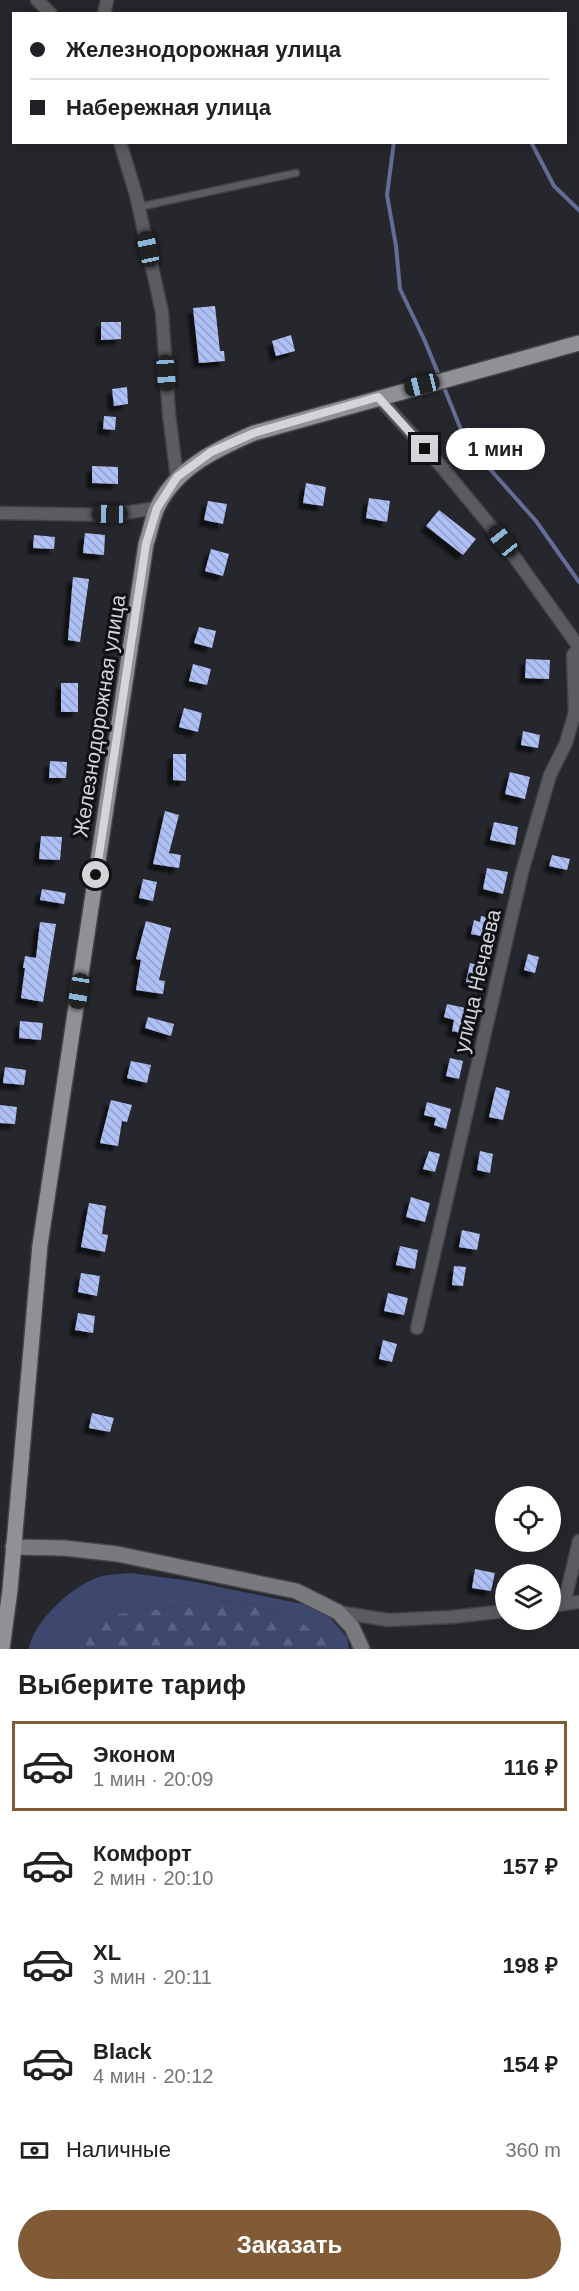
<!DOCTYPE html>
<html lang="ru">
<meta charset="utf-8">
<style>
:root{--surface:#fff;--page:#f2f2f2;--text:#202124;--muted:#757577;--line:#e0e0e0;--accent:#815a36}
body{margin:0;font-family:Helvetica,sans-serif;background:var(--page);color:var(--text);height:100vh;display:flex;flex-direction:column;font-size:22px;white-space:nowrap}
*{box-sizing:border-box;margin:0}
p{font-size:20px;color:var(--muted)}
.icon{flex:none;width:33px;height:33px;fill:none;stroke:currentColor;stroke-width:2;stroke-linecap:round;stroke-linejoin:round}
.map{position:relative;height:1649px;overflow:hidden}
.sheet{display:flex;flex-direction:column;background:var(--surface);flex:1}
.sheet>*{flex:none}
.hud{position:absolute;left:12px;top:12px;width:555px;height:132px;border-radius:0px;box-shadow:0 3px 15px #0003;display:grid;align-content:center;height:132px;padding:0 18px;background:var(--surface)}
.buttons{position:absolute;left:495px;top:1486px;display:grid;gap:12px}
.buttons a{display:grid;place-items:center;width:66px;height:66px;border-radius:50%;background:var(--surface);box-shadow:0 3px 15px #0003;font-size:30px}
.end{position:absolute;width:27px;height:27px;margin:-14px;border:8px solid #d4d5d9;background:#111;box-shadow:0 0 0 3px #111}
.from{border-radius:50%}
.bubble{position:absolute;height:42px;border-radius:21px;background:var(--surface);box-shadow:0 3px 15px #0003;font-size:20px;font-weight:700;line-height:42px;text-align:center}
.car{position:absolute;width:18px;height:36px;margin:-18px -9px;border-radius:8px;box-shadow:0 0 4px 2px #0007;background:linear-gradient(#222 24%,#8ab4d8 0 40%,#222 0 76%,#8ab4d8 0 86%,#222 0)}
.hud b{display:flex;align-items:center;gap:21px;height:57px;font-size:22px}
.hud b+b{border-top:2px solid var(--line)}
.hud i{width:15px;height:15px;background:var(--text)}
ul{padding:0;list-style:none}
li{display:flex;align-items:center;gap:18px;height:90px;margin:0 12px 9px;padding:0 6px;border:3px solid transparent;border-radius:0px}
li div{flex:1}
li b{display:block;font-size:22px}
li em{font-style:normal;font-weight:700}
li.on{border-color:var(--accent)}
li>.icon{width:54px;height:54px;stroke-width:1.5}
h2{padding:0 18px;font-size:27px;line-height:72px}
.pay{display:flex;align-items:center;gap:15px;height:66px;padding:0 18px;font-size:22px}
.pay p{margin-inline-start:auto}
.action{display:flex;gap:12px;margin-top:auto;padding:12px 18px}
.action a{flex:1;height:69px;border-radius:36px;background:var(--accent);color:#fff;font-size:24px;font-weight:700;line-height:69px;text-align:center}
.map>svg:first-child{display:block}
.green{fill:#3e486f}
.forest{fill:url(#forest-firs)}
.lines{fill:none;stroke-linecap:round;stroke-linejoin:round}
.stream{stroke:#646d96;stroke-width:4}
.building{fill:url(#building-back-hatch);filter:url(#shadow)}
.service-casing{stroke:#414348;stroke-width:9}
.minor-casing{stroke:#414348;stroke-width:15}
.secondary-casing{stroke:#414348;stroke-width:18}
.primary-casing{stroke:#414348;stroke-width:18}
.service{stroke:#5b5c5f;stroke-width:6}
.minor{stroke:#5b5c5f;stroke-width:12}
.secondary{stroke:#787a7e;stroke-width:15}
.primary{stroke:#8f9197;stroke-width:15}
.route{stroke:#d4d5d9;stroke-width:8}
.labels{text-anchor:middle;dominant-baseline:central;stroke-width:6;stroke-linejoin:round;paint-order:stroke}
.street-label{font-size:21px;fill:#d4d5d9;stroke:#0f1012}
</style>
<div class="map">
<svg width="579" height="1649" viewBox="0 0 579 1649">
<defs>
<pattern id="forest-firs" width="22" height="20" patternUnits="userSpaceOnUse" patternTransform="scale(1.5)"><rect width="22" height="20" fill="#3e486f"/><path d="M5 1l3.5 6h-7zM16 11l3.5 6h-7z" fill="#596283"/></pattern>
<pattern id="building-back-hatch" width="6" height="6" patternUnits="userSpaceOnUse" patternTransform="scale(1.5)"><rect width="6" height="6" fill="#afc0f6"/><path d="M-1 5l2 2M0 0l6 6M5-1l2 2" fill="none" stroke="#93a0c9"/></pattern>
<filter id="shadow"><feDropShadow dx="-5.5" dy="5.5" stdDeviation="1.5" flood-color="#0009"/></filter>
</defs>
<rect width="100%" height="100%" fill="#25272c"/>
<path class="green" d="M131 1573 191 1581 307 1605 330 1618 347 1637 349 1649H332L325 1635 284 1615 237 1600 92 1617 85 1649H29C33 1621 75 1583 102 1576 111 1574 122 1574 131 1573Z"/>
<path class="forest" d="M237 1600 284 1615 326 1635 332 1649H85L91 1617Z"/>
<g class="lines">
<g class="stream">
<path d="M394 142 387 195 396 246 400 289 424 339 440 378"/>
<path d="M531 142 554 186 579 210"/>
<path d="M443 385 466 442 536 521 579 582"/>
</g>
</g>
<g class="building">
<path d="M215 306 220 351H224L225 361 199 363 193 308Z"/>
<path d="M101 322H121V339L101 340Z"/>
<path d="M291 335 295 351 276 356 272 341Z"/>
<path d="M127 387 128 404 114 406 112 389Z"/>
<path d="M104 416 116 417 115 430 103 429Z"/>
<path d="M92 466 118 467V484L92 483Z"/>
<path d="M306 483 326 487 323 506 303 503Z"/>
<path d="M369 498 390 501 387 522 366 518Z"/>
<path d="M208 501 227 504 223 524 204 520Z"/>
<path d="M439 510 476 539 463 555 426 526Z"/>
<path d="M85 533 105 535 104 555 83 553Z"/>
<path d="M34 535 55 537 54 549 33 548Z"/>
<path d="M211 549 229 554 223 576 205 571Z"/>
<path d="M73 577 89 579 80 642 68 640Z"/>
<path d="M199 627 216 631 212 648 194 643Z"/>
<path d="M526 659 550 660 549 679 525 678Z"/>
<path d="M193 664 211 669 207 685 189 681Z"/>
<rect x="61" y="683" width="17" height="29"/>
<path d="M184 708 202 713 198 732 179 727Z"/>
<path d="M523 731 540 735 538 748 521 745Z"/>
<path d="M173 754H186V781L173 780Z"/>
<path d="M50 761 67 762 66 778H49Z"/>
<path d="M510 772 530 777 525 799 505 794Z"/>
<path d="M165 811 179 815 169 853 181 855 179 868 153 864Z"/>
<path d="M494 822 518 827 515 845 490 840Z"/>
<path d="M41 836 62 837 60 860 39 859Z"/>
<path d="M552 855 570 859 567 870 549 866Z"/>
<path d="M487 868 508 872 503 894 483 889Z"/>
<path d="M143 879 157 882 153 901 139 898Z"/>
<path d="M42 889 66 893 64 904 40 900Z"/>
<path d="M481 916 495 919 491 938 471 934 474 920 480 922Z"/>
<path d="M146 921 171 928 159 980 165 981 163 994 136 990 141 960 136 959Z"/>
<path d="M40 922 56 924 43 1002 21 998 25 968H23L25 956 36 958Z"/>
<path d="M528 954 539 957 535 973 524 970Z"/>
<path d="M470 963 485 967 480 985 466 982Z"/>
<path d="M447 1004 475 1010 469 1035 452 1031 454 1020 444 1017Z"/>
<path d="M148 1017 174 1024 171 1036 145 1028Z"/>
<path d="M20 1021 43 1023 41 1040 19 1038Z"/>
<path d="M450 1058 463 1061 459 1079 446 1076Z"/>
<path d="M131 1061 151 1065 147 1083 127 1078Z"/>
<path d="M5 1067 26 1070 24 1085 3 1083Z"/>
<path d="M496 1087 510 1091 503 1120 489 1117Z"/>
<path d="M111 1100 132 1105 127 1122 122 1121 118 1146 100 1143Z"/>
<path d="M427 1102 451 1109 446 1129 434 1125 436 1118 424 1115Z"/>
<path d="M0 1105 17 1107 15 1124 0 1123Z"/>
<path d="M429 1151 440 1154 435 1172 423 1169Z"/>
<path d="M480 1151 493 1154 490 1173 477 1170Z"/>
<path d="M411 1197 430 1203 425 1222 406 1217Z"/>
<path d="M89 1203 106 1206 102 1234 108 1235 105 1252 81 1247Z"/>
<path d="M462 1230 480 1234 477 1250 459 1247Z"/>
<path d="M400 1246 418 1250 415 1269 396 1265Z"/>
<path d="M454 1266 466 1267 463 1286 452 1285Z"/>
<path d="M81 1273 100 1276 97 1296 78 1292Z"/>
<path d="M388 1293 408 1298 404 1315 384 1311Z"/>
<path d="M78 1313 95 1316 93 1333 75 1330Z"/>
<path d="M383 1340 397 1344 392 1362 379 1359Z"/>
<path d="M92 1413 114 1418 110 1432 89 1428Z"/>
<path d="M475 1569 495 1573 491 1591 472 1588Z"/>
</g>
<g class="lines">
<defs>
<path id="service" d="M139 207 296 173"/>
<g id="minor">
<path d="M37 0 51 14"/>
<path d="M104 14 107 0"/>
<path d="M120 142 136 195 162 312 169 414 177 478"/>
<path d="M378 397 441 466 503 541 579 647"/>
<path d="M0 513 110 515 157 508"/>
<path d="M417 1328 522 872 550 775 566 743 575 712 573 655 579 648"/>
<path d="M564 1604 579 1541"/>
<path d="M550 1606 579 1602"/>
<path d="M338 1612 388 1620 451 1617 506 1611"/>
</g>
<path id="secondary" d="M13 1547 64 1548 117 1554 296 1591 338 1612 352 1627 362 1649"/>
<path id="primary" d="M2 1649 10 1590 40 1245 146 544C150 533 152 519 157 508 176 468 215 450 254 433L579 343"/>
</defs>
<use href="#service" class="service-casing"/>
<use href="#minor" class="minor-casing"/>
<use href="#secondary" class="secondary-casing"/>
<use href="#primary" class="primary-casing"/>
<use href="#service" class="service"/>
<use href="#minor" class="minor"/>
<use href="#secondary" class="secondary"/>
<use href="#primary" class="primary"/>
</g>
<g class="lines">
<path class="route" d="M96 875 146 544 157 508 177 477 211 452 254 433 378 397 425 449"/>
</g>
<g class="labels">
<g class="street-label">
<text transform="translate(99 716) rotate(-81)">Железнодорожная улица</text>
<text transform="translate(477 981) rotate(-77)">улица Нечаева</text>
</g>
</g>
</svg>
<div class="buttons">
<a><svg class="icon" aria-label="locate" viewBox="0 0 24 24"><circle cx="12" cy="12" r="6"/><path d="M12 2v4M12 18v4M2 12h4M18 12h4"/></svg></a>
<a><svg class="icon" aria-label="layers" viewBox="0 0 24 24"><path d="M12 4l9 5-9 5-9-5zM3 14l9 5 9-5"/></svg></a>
</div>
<i class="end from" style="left:96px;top:875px"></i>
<i class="end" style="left:425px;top:449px"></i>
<div class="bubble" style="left:446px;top:428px;width:99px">1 мин</div>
<i class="car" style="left:148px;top:249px;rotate:348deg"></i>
<i class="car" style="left:166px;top:373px;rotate:176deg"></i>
<i class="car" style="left:422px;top:385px;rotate:256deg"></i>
<i class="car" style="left:110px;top:514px;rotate:271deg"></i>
<i class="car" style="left:503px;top:541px;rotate:321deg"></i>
<i class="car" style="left:79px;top:991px;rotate:189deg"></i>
<div class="hud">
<b><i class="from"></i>Железнодорожная улица</b>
<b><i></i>Набережная улица</b>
</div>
</div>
<section class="sheet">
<h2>Выберите тариф</h2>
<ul>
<li class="on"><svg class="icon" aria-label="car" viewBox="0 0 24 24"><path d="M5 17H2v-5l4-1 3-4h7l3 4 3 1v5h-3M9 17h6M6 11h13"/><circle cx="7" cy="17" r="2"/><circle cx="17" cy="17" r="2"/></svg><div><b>Эконом</b><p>1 мин · 20:09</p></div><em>116 ₽</em></li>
<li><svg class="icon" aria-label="car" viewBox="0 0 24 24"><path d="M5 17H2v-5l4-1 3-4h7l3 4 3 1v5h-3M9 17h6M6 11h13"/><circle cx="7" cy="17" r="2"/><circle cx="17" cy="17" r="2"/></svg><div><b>Комфорт</b><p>2 мин · 20:10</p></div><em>157 ₽</em></li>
<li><svg class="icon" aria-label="car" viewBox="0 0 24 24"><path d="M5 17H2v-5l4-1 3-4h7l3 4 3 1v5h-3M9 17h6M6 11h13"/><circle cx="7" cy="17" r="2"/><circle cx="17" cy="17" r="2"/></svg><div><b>XL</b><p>3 мин · 20:11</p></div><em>198 ₽</em></li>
<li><svg class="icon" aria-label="car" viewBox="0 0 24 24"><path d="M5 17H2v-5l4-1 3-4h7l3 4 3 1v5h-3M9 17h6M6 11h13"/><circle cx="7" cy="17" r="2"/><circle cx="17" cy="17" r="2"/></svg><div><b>Black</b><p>4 мин · 20:12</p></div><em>154 ₽</em></li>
</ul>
<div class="pay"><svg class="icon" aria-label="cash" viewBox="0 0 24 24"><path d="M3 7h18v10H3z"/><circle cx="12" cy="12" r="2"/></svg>Наличные<p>360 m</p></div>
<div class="action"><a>Заказать</a></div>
</section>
